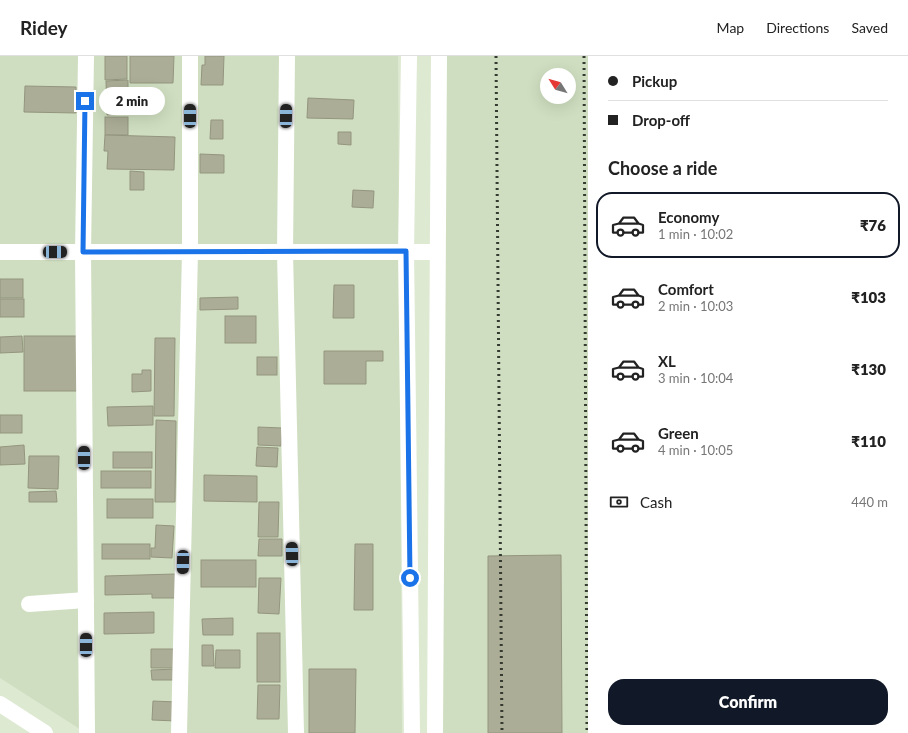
<!DOCTYPE html>
<meta charset="utf-8">
<style>
:root{--surface:#fff;--page:#f2f2f2;--text:#222;--muted:#767676;--line:#e0e0e0;--accent:#111827}
body{margin:0;font-family:Lato,sans-serif;background:var(--page);color:var(--text);height:100vh;display:flex;flex-direction:column;font-size:15px;white-space:nowrap}
*{box-sizing:border-box;margin:0}
p{font-size:13px;color:var(--muted)}
.icon{flex:none;width:22px;height:22px;fill:none;stroke:currentColor;stroke-width:2;stroke-linecap:round;stroke-linejoin:round}
.map{position:relative;flex:1;overflow:hidden}
.panel{display:flex;flex-direction:column;background:var(--surface);width:320px}
.panel>*{flex:none}
.hud{display:grid;align-content:center;height:88px;padding:0 20px;background:var(--surface)}
.needle{width:26px;rotate:307deg}
.controls{position:absolute;left:540px;top:12px;display:grid;gap:8px}
.controls a{display:grid;place-items:center;width:36px;height:36px;border-radius:50%;background:var(--surface);box-shadow:0 4px 16px #0002;font-size:20px}
.end{position:absolute;width:18px;height:18px;margin:-9px;border:5px solid #1a73e8;background:#fff;box-shadow:0 0 0 2px #fff}
.from{border-radius:50%}
.bubble{position:absolute;height:28px;border-radius:14px;background:var(--surface);box-shadow:0 4px 16px #0002;font-size:13px;font-weight:800;line-height:28px;text-align:center}
.car{position:absolute;width:12px;height:24px;margin:-12px -6px;border-radius:5px;box-shadow:0 0 3px 1px #0007;background:linear-gradient(#222 24%,#8ab4d8 0 40%,#222 0 76%,#8ab4d8 0 86%,#222 0)}
.hud b{display:flex;align-items:center;gap:14px;height:38px;font-size:15px}
.hud b+b{border-top:1px solid var(--line)}
.hud i{width:10px;height:10px;background:var(--text)}
ul{padding:0;list-style:none}
li{display:flex;align-items:center;gap:12px;height:66px;margin:0 8px 6px;padding:0 12px;border:2px solid transparent;border-radius:16px}
li div{flex:1}
li b{display:block;font-size:15px}
li em{font-style:normal;font-weight:800}
li.current{border-color:var(--accent)}
li>.icon{width:36px;height:36px;stroke-width:1.5}
h2{padding:0 20px;font-size:18px;line-height:48px}
.pay{display:flex;align-items:center;gap:10px;height:44px;padding:0 20px;font-size:15px}
.pay p{margin-inline-start:auto}
.cta{display:flex;gap:8px;margin-top:auto;padding:8px 20px}
.cta a{flex:1;height:46px;border-radius:16px;background:var(--accent);color:#fff;font-size:16px;font-weight:800;line-height:46px;text-align:center}
header{display:flex;align-items:center;gap:24px;box-sizing:border-box;height:56px;padding:0 20px;background:var(--surface);border-bottom:1px solid var(--line)}
header strong{font-size:19px}
nav{display:flex;gap:22px;margin-inline-start:auto;font-size:14px}
main{display:flex;flex:1;min-height:0}
.map>svg:first-child{display:block}
.built{fill:#cfdec0;fill-rule:evenodd}
.building{fill:#acad96;stroke:#94957e}
.lines{fill:none;stroke-linecap:round;stroke-linejoin:round}
.minor{stroke:#fff;stroke-width:16}
.rail{stroke:#353b30;stroke-width:3;stroke-dasharray:2 4;stroke-linecap:butt}
.route{stroke:#1a73e8;stroke-width:5}
</style>
<header>
<strong>Ridey</strong>
<nav><a>Map</a><a>Directions</a><a>Saved</a></nav>
</header>
<main>
<div class="map">
<svg width="588" height="677" viewBox="0 0 588 677">
<rect width="100%" height="100%" fill="#dee9d2"/>
<g class="built">
<path d="M0 0H398L402 677H86L0 622Z"/>
<path d="M440 0H588V677H442ZM547 19H569V41H547Z"/>
</g>
<g class="building">
<path d="M105 0H127V23L105 24Z"/>
<path d="M130 0H174L173 27H130Z"/>
<path d="M205 0H224L223 29H201L202 9H205Z"/>
<path d="M128 24V58L107 59 106 25Z"/>
<path d="M25 30 76 31V57L24 56Z"/>
<path d="M308 42 354 44 353 63 307 62Z"/>
<rect x="105" y="61" width="23" height="18"/>
<path d="M211 64H223V83H210Z"/>
<path d="M338 76H351V89L338 88Z"/>
<path d="M105 79 175 81 174 114 107 113 108 95H104Z"/>
<path d="M200 98 224 99V117H200Z"/>
<path d="M130 115 144 116V134H130Z"/>
<path d="M353 134 374 135 373 152 352 151Z"/>
<rect x="0" y="223" width="23" height="19"/>
<path d="M334 229H354V262H333Z"/>
<path d="M238 241V253L200 254V242Z"/>
<rect x="0" y="243" width="24" height="18"/>
<rect x="225" y="260" width="31" height="27"/>
<path d="M22 280 23 296 0 297V281Z"/>
<rect x="24" y="280" width="53" height="55"/>
<path d="M155 282H175L174 360H154Z"/>
<path d="M324 295H383V305H366V328H324Z"/>
<rect x="257" y="301" width="20" height="18"/>
<path d="M142 314H151V335L132 336V318H142Z"/>
<path d="M153 350V369L108 370 107 351Z"/>
<rect x="0" y="359" width="22" height="18"/>
<path d="M156 364 176 365 175 446H155Z"/>
<path d="M258 371 282 372 281 390 258 389Z"/>
<path d="M24 389 25 408 0 409V391Z"/>
<path d="M257 391 278 392 277 411 256 410Z"/>
<rect x="113" y="396" width="39" height="16"/>
<path d="M29 400H59L58 433 28 432Z"/>
<rect x="101" y="415" width="50" height="17"/>
<path d="M204 419 257 420V446L204 445Z"/>
<path d="M56 435 57 446H29V436Z"/>
<rect x="107" y="443" width="46" height="19"/>
<path d="M259 446H279L278 481H258Z"/>
<path d="M156 469 174 470 172 502 151 501V492H155Z"/>
<path d="M259 483H282V500H258Z"/>
<rect x="102" y="488" width="48" height="15"/>
<path d="M355 488H373V554H354Z"/>
<path d="M561 499 562 677H488V500Z"/>
<rect x="201" y="504" width="55" height="27"/>
<path d="M175 518 176 542H152V538L105 539V520Z"/>
<path d="M259 522H281L279 558 258 557Z"/>
<path d="M154 556V577L104 578V557Z"/>
<path d="M233 562V579H203L202 563Z"/>
<rect x="257" y="577" width="23" height="49"/>
<path d="M202 589H213L214 610H202Z"/>
<path d="M151 593H176L175 612H151Z"/>
<path d="M216 594H240V612H215Z"/>
<path d="M177 613V624H152L151 614Z"/>
<path d="M309 613H356L355 677H309Z"/>
<path d="M258 629H280L279 663H257Z"/>
<path d="M153 645 177 646 176 665 152 664Z"/>
</g>
<g class="lines">
<g class="minor">
<path d="M86 0 83 196 87 677"/>
<path d="M287 0 285 196 296 677"/>
<path d="M409 0 406 195 412 677"/>
<path d="M0 196H437"/>
<path d="M29 548 86 544"/>
<path d="M0 648 45 677"/>
<path d="M179 677 190 196V0"/>
<path d="M435 677 439 0"/>
</g>
<g class="rail">
<path d="M496 0 502 677"/>
<path d="M584 0 587 677"/>
</g>
</g>
<g class="lines">
<path class="route" d="M85 45 83 196 406 195 410 522"/>
</g>
</svg>
<div class="controls">
<a><svg class="needle" viewBox="-14 -14 28 28"><path d="M0-13l5 13h-10z" fill="#e53935"/><path d="M0 13l5-13h-10z" fill="#767676"/></svg></a>
</div>
<i class="end from" style="left:410px;top:522px"></i>
<i class="end" style="left:85px;top:45px"></i>
<div class="bubble" style="left:99px;top:31px;width:66px">2 min</div>
<i class="car" style="left:190px;top:60px;rotate:0deg"></i>
<i class="car" style="left:286px;top:60px;rotate:1deg"></i>
<i class="car" style="left:55px;top:196px;rotate:90deg"></i>
<i class="car" style="left:84px;top:402px;rotate:0deg"></i>
<i class="car" style="left:292px;top:498px;rotate:359deg"></i>
<i class="car" style="left:183px;top:506px;rotate:181deg"></i>
<i class="car" style="left:86px;top:589px;rotate:0deg"></i>
</div>
<section class="panel">
<div class="hud">
<b><i class="from"></i>Pickup</b>
<b><i></i>Drop-off</b>
</div>
<h2>Choose a ride</h2>
<ul>
<li class="current"><svg class="icon" aria-label="car" viewBox="0 0 24 24"><path d="M5 17H2v-5l4-1 3-4h7l3 4 3 1v5h-3M9 17h6M6 11h13"/><circle cx="7" cy="17" r="2"/><circle cx="17" cy="17" r="2"/></svg><div><b>Economy</b><p>1 min · 10:02</p></div><em>₹76</em></li>
<li><svg class="icon" aria-label="car" viewBox="0 0 24 24"><path d="M5 17H2v-5l4-1 3-4h7l3 4 3 1v5h-3M9 17h6M6 11h13"/><circle cx="7" cy="17" r="2"/><circle cx="17" cy="17" r="2"/></svg><div><b>Comfort</b><p>2 min · 10:03</p></div><em>₹103</em></li>
<li><svg class="icon" aria-label="car" viewBox="0 0 24 24"><path d="M5 17H2v-5l4-1 3-4h7l3 4 3 1v5h-3M9 17h6M6 11h13"/><circle cx="7" cy="17" r="2"/><circle cx="17" cy="17" r="2"/></svg><div><b>XL</b><p>3 min · 10:04</p></div><em>₹130</em></li>
<li><svg class="icon" aria-label="car" viewBox="0 0 24 24"><path d="M5 17H2v-5l4-1 3-4h7l3 4 3 1v5h-3M9 17h6M6 11h13"/><circle cx="7" cy="17" r="2"/><circle cx="17" cy="17" r="2"/></svg><div><b>Green</b><p>4 min · 10:05</p></div><em>₹110</em></li>
</ul>
<div class="pay"><svg class="icon" aria-label="cash" viewBox="0 0 24 24"><path d="M3 7h18v10H3z"/><circle cx="12" cy="12" r="2"/></svg>Cash<p>440 m</p></div>
<div class="cta"><a>Confirm</a></div>
</section>
</main>
